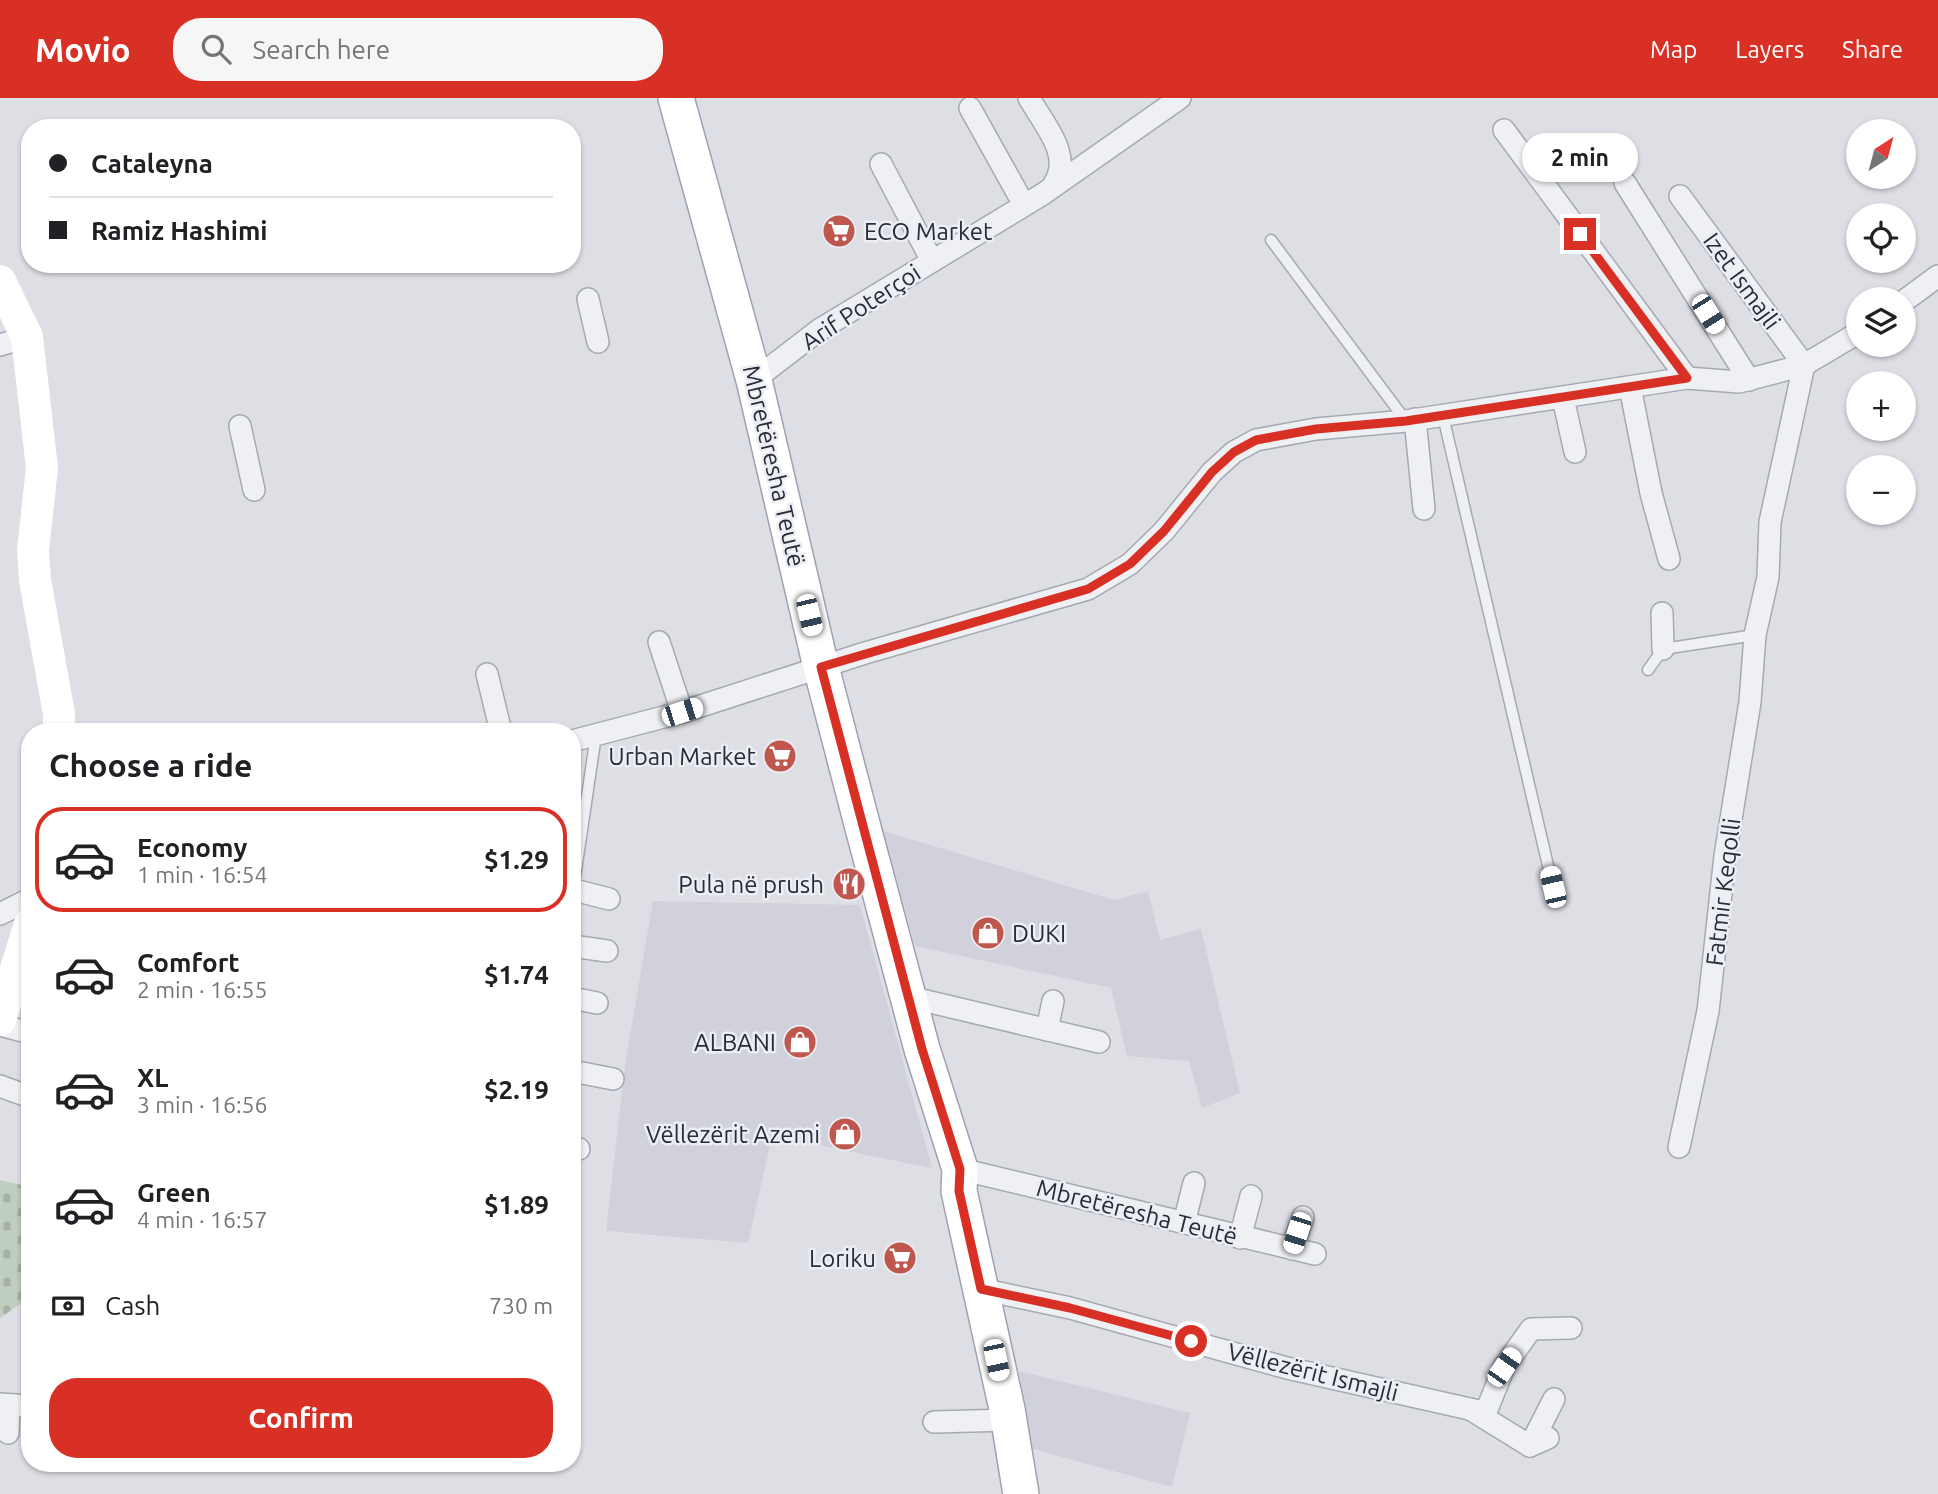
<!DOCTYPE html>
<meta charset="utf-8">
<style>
:root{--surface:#fff;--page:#f6f6f6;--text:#202124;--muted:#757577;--line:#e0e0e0;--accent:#d93025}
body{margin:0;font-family:Ubuntu,sans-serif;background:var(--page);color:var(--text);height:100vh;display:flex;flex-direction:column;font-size:26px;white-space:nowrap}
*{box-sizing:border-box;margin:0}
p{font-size:23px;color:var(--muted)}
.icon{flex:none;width:38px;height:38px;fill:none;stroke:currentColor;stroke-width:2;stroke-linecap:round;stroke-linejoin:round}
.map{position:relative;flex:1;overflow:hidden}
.panel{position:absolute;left:21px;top:625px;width:560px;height:749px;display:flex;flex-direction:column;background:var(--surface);border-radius:28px;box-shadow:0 2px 5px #0004}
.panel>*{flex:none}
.guide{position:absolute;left:21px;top:21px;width:560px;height:154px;border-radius:28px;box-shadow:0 2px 5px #0004;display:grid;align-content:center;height:154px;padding:0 28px;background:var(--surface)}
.needle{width:46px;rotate:36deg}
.controls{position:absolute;left:1846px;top:21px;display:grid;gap:14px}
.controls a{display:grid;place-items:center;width:70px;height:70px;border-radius:50%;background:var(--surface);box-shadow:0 2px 5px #0004;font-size:35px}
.end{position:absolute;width:32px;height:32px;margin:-16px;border:9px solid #d93025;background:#fff;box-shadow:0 0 0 4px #fff}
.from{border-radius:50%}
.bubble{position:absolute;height:49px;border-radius:24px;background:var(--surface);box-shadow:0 2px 5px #0004;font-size:23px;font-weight:700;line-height:49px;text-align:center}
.car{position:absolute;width:21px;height:42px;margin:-21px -10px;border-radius:9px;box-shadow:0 0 5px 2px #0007;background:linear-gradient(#fff 24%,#345 0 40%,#fff 0 76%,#345 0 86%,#fff 0)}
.guide b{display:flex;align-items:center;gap:24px;height:66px;font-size:26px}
.guide b+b{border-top:2px solid var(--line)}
.guide i{width:18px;height:18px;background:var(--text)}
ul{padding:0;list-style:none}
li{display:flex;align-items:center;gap:21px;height:105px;margin:0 14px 10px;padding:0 14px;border:4px solid transparent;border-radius:28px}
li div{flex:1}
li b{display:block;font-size:26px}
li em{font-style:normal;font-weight:700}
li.current{border-color:var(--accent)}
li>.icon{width:63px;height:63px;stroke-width:1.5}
h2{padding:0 28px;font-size:32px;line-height:84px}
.pay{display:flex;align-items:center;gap:18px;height:77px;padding:0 28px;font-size:26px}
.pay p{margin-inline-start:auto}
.primary-button{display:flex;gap:14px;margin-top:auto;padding:14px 28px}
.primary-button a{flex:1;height:80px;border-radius:28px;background:var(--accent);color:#fff;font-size:28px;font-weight:700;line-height:80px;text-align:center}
header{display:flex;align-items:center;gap:42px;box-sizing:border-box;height:98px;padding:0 35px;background:var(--accent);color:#fff}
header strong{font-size:33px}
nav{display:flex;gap:38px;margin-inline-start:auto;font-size:24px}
.search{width:490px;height:63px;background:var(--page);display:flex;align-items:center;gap:18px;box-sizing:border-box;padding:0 24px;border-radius:28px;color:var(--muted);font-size:26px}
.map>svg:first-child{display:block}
.built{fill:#d0d1da}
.cemetery{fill:url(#cemetery-stones)}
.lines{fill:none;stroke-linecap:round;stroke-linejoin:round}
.lane-casing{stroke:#a7a9b2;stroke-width:13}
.street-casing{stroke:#a7a9b2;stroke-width:24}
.primary-casing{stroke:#9ea1b0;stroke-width:38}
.lane{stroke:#eff0f4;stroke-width:10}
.street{stroke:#eff0f4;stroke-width:21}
.secondary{stroke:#fff;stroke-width:32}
.primary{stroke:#fff;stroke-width:35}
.route{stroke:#d93025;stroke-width:9}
.labels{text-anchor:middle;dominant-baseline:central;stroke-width:5;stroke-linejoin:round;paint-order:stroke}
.poi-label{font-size:24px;fill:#282b3a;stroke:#eceef3;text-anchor:end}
.street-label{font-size:24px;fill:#282b3a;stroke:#eceef3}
</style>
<header>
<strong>Movio</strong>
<div class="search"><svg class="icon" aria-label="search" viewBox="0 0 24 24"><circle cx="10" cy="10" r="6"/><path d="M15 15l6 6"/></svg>Search here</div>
<nav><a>Map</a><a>Layers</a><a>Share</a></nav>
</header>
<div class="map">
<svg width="1938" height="1396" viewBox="0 0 1938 1396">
<defs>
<pattern id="cemetery-stones" width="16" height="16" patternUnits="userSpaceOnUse" patternTransform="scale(1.75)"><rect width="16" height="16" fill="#c0cebf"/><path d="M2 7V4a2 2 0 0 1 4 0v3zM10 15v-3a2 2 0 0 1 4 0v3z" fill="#a5b1a5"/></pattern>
</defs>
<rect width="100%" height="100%" fill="#dddfe5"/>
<g class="built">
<path d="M883 733 1114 802 1148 793 1160 842 1201 831 1240 995 1202 1010 1189 963 1127 958 1111 890 915 848Z"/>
<path d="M653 803 860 807 932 1070 772 1038 748 1145 606 1133 625 967Z"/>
<path d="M1019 1273 1190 1315 1172 1389 1033 1351Z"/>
</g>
<path class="cemetery" d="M0 1082 30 1089V1199L0 1220Z"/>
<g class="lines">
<defs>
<g id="lane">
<path d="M1271 142 1406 323"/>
<path d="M1443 318 1553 789"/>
<path d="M1648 572 1663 551 1755 537"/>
<path d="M573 793 596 637"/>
</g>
<g id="street">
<path d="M1029 0C1044 27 1073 57 1054 86"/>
<path d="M970 10 1024 107"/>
<path d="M1504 32 1687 280"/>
<path d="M881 66 932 163"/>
<path d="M1625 85 1749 282"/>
<path d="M588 201 598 244"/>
<path d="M1904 203 1938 178"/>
<path d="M0 247 27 239"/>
<path d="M754 282 819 232 1043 96 1180 0"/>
<path d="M1630 289 1651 395 1669 461"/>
<path d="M1563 300 1575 354"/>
<path d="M1415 321 1424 411"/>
<path d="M240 328 254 392"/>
<path d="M1662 515 1663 551"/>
<path d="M659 544 682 614"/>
<path d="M487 576 501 634"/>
<path d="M572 643 679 615 865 555 1088 491 1130 466 1164 433 1212 374 1234 354 1256 342 1316 331 1406 323 1687 280 1739 284 1804 267 1858 235"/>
<path d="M574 792 609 801"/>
<path d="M0 816 30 801"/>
<path d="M572 848 607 853"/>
<path d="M909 899 1099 944"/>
<path d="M572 900 597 905"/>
<path d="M0 927 30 935"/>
<path d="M1047 932 1053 903"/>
<path d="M572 973 613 981"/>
<path d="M0 988 30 999"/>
<path d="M1679 1049 1708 913 1725 758 1750 604 1755 537 1768 479 1770 424 1804 267 1680 98"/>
<path d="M572 1050 579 1051"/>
<path d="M960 1071 1315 1156"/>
<path d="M1184 1125 1194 1085"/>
<path d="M1240 1140 1251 1098"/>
<path d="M1292 1151 1303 1119"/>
<path d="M981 1191 1070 1210 1287 1270 1483 1314 1488 1309 1504 1269 1531 1231 1571 1230"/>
<path d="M0 1306 30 1308"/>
<path d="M1470 1311 1530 1348 1548 1340"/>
<path d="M934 1324 1009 1322"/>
<path d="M8 1335 9 1307"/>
<path d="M1530 1348 1554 1301"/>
</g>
<path id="primary" d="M676 0 754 282 821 569 862 726 922 951 960 1071 959 1093 1007 1311 1021 1396"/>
</defs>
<use href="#lane" class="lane-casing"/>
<use href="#street" class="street-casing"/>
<use href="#primary" class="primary-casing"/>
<use href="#lane" class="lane"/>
<use href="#street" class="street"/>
<g class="secondary">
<path d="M0 183 27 239 42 370 33 452 35 482 59 616V634"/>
<path d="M0 922 30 826"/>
</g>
<use href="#primary" class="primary"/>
</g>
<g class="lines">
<path class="route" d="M1191 1243 1070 1210 981 1191 959 1093 960 1071 922 951 821 569 1088 491 1130 466 1164 433 1212 374 1234 354 1256 342 1316 331 1406 323 1687 280 1580 136"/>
</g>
<defs>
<symbol id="supermarket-disc" viewBox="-11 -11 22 22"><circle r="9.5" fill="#bf574e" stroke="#eceef3"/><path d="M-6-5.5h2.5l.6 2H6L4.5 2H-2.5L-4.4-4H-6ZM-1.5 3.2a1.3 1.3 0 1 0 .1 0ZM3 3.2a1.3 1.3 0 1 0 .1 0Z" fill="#fff"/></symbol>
<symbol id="restaurant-disc" viewBox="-11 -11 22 22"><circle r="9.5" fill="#bf574e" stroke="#eceef3"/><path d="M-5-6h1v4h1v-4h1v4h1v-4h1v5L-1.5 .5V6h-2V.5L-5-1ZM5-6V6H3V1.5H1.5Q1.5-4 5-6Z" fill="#fff"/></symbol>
<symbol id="shop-disc" viewBox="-11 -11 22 22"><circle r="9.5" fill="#bf574e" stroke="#eceef3"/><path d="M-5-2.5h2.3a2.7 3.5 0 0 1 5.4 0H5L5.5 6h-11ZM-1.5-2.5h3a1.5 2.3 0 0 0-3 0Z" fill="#fff"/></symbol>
</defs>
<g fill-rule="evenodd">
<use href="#supermarket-disc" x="820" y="114" width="38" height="38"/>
<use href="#supermarket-disc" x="761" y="639" width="38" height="38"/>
<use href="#restaurant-disc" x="830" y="767" width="38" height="38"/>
<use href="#shop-disc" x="969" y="816" width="38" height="38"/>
<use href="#shop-disc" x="781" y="925" width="38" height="38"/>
<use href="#shop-disc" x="826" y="1017" width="38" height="38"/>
<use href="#supermarket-disc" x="881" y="1141" width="38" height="38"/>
</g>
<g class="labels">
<g class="poi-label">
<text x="864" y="133" text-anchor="start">ECO Market</text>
<text x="756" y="658">Urban Market</text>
<text x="824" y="786">Pula në prush</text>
<text x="1012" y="835" text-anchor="start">DUKI</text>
<text x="776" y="944">ALBANI</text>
<text x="820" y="1036">Vëllezërit Azemi</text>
<text x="876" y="1160">Loriku</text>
</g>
<g class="street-label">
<text transform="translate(1742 183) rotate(54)">Izet Ismajli</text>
<text transform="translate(861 209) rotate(-33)">Arif Poterçoi</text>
<text transform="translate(774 368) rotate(77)">Mbretëresha Teutë</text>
<text transform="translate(1723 794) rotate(-83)">Fatmir Keqolli</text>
<text transform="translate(1137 1114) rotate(14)">Mbretëresha Teutë</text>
<text transform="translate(1313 1274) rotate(14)">Vëllezërit Ismajli</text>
</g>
</g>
</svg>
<div class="controls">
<a><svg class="needle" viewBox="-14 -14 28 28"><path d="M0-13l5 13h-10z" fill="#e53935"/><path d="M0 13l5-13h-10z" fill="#757577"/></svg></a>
<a><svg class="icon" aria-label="locate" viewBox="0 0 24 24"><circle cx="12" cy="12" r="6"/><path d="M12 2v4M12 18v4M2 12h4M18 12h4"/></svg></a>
<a><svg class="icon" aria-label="layers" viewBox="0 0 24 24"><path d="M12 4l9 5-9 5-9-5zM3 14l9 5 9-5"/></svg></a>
<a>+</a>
<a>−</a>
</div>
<i class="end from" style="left:1191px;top:1243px"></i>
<i class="end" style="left:1580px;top:136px"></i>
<div class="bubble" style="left:1522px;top:35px;width:116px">2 min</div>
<i class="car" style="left:1708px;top:216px;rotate:148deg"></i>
<i class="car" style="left:809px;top:517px;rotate:167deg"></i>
<i class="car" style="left:682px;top:614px;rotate:72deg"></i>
<i class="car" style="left:1553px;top:789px;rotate:347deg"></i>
<i class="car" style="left:1297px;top:1135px;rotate:198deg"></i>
<i class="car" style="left:996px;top:1262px;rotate:168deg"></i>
<i class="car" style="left:1504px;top:1269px;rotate:35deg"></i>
<div class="guide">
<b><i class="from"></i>Cataleyna</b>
<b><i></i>Ramiz Hashimi</b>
</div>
<section class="panel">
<h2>Choose a ride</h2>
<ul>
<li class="current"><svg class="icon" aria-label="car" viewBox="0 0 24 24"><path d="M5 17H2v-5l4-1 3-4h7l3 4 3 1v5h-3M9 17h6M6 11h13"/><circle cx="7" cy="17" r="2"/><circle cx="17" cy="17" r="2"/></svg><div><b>Economy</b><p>1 min · 16:54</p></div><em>$1.29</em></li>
<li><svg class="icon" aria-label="car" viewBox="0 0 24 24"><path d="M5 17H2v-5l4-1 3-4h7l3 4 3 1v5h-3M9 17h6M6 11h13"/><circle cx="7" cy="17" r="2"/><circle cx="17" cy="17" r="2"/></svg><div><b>Comfort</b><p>2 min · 16:55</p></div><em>$1.74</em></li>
<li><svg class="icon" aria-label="car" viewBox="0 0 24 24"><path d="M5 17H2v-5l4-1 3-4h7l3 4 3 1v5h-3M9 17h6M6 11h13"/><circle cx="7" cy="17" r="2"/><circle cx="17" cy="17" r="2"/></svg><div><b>XL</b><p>3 min · 16:56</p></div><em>$2.19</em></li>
<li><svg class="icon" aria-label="car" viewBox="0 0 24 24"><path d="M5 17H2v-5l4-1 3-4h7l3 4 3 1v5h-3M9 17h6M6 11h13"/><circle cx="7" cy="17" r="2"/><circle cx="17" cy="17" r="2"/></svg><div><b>Green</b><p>4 min · 16:57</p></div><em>$1.89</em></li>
</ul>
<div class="pay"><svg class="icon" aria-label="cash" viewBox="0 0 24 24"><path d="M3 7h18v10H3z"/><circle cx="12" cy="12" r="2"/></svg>Cash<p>730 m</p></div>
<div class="primary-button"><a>Confirm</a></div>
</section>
</div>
